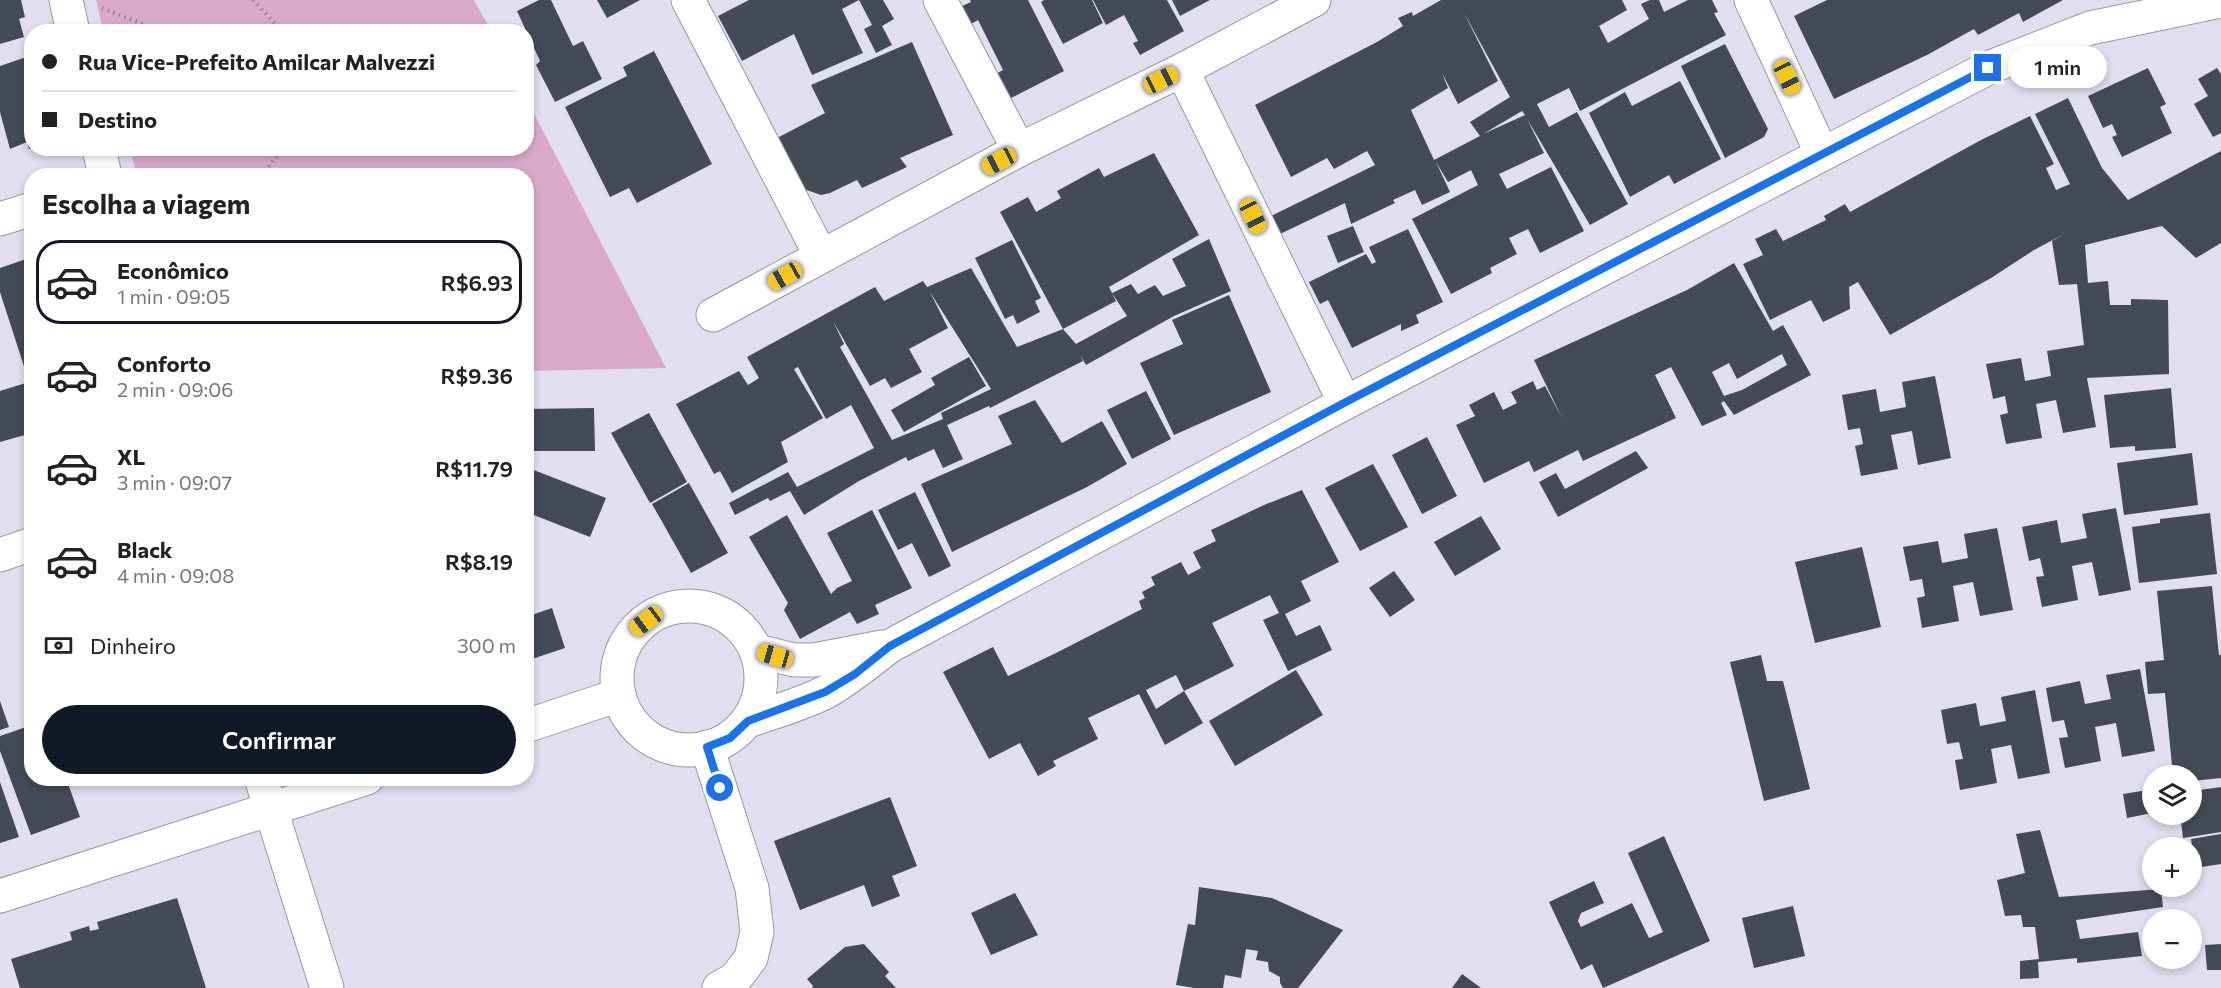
<!DOCTYPE html>
<html lang="pt">
<meta charset="utf-8">
<style>
:root{--surface:#fff;--page:#f2f2f2;--text:#222;--muted:#767676;--line:#e0e0e0;--accent:#111827}
body{margin:0;font-family:Commissioner,sans-serif;background:var(--page);color:var(--text);height:100vh;display:flex;flex-direction:column;font-size:22px;white-space:nowrap}
*{box-sizing:border-box;margin:0}
p{font-size:20px;color:var(--muted)}
.icon{flex:none;width:33px;height:33px;fill:none;stroke:currentColor;stroke-width:2;stroke-linecap:round;stroke-linejoin:round}
.map{position:relative;flex:1;overflow:hidden}
.panel{position:absolute;left:24px;top:168px;width:510px;height:618px;display:flex;flex-direction:column;background:var(--surface);border-radius:24px;box-shadow:0 3px 9px #0003}
.panel>*{flex:none}
.top-card{position:absolute;left:24px;top:24px;width:510px;height:132px;border-radius:24px;box-shadow:0 3px 9px #0003;display:grid;align-content:center;height:132px;padding:0 18px;background:var(--surface)}
.fabs{position:absolute;left:2142px;top:765px;display:grid;gap:12px}
.fabs a{display:grid;place-items:center;width:60px;height:60px;border-radius:50%;background:var(--surface);box-shadow:0 3px 9px #0003;font-size:30px}
.end{position:absolute;width:27px;height:27px;margin:-14px;border:8px solid #1a73e8;background:#fff;box-shadow:0 0 0 3px #fff}
.from{border-radius:50%}
.bubble{position:absolute;height:42px;border-radius:21px;background:var(--surface);box-shadow:0 3px 9px #0003;font-size:20px;font-weight:600;line-height:42px;text-align:center}
.car{position:absolute;width:18px;height:36px;margin:-18px -9px;border-radius:8px;box-shadow:0 0 4px 2px #0007;background:linear-gradient(#f5c518 24%,#345 0 40%,#f5c518 0 76%,#345 0 86%,#f5c518 0)}
.top-card b{display:flex;align-items:center;gap:21px;height:57px;font-size:22px}
.top-card b+b{border-top:2px solid var(--line)}
.top-card i{width:15px;height:15px;background:var(--text)}
ul{padding:0;list-style:none}
li{display:flex;align-items:center;gap:18px;height:84px;margin:0 12px 9px;padding:0 6px;border:3px solid transparent;border-radius:24px}
li div{flex:1}
li b{display:block;font-size:22px}
li em{font-style:normal;font-weight:600}
li.current{border-color:var(--accent)}
li>.icon{width:54px;height:54px;stroke-width:1.5}
h2{padding:0 18px;font-size:27px;line-height:72px}
.pay{display:flex;align-items:center;gap:15px;height:66px;padding:0 18px;font-size:22px}
.pay p{margin-inline-start:auto}
.cta{display:flex;gap:12px;margin-top:auto;padding:12px 18px}
.cta a{flex:1;height:69px;border-radius:36px;background:var(--accent);color:#fff;font-size:24px;font-weight:600;line-height:69px;text-align:center}
.map>svg:first-child{display:block}
.green{fill:#daa9ca}
.building{fill:#454a57;fill-rule:evenodd}
.lines{fill:none;stroke-linecap:round;stroke-linejoin:round}
.street-casing{stroke:#9997a7;stroke-width:35}
.path{stroke:#888792;stroke-width:4;stroke-dasharray:1.5 4.5;stroke-linecap:butt}
.street{stroke:#fff;stroke-width:33}
.route{stroke:#1a73e8;stroke-width:8}
</style>
<div class="map">
<svg width="2221" height="988" viewBox="0 0 2221 988">
<rect width="100%" height="100%" fill="#e0deef"/>
<g class="green">
<path d="M96 0H474L491 31H103Z"/>
<path d="M527 100 666 368 527 371 526 176 137 175 130 149 526 148Z"/>
</g>
<g class="building">
<path d="M0 0H21L25 17 19 19 24 37 0 44Z"/>
<path d="M539 0H551L573 46 583 41 602 79 555 102 536 65 540 61 517 11Z"/>
<path d="M597 0H640L607 18Z"/>
<path d="M749 0H883L894 19 882 26 892 45 876 53 864 29 872 25 859 0 842 9 863 53 812 75 794 34 742 61 718 16Z"/>
<path d="M970 0H1028L1064 71 1009 99 996 74 1003 70 978 20 969 25 960 7 971 2Z"/>
<path d="M1044 0H1092L1103 23 1063 44 1041 2Z"/>
<path d="M1093 0H1167L1184 31 1140 55 1133 43 1138 41 1124 15 1106 25Z"/>
<path d="M1172 0H1210L1180 16Z"/>
<path d="M1441 0H1622L1627 10 1599 26 1608 43 1649 19 1641 4 1650 0H1659L1664 12 1688 0H1712L1718 12 1714 13 1726 35 1580 111 1569 88 1537 104 1549 127 1577 112 1628 204 1590 225 1527 119 1544 153 1499 174 1507 189 1551 167 1584 231 1540 253 1528 229 1509 238 1517 254 1490 268 1492 273 1451 294 1412 219 1478 185 1471 170 1448 182 1436 162 1450 192 1422 205 1415 190 1393 200 1395 203 1351 224 1345 203 1280 234 1271 216 1375 165 1367 151 1334 169 1327 158 1291 177 1255 105 1377 42 1403 26 1398 18 1412 12 1413 16ZM1464 13 1510 97 1470 122 1480 136 1434 160 1411 110 1448 88 1442 73 1458 104 1498 81ZM1522 111 1525 115 1483 134Z"/>
<path d="M1827 0H2063L2023 22 2019 13 1978 35 1974 29 1927 55 1834 99 1794 16Z"/>
<path d="M912 42 953 135 900 158 907 167 862 188 857 180 830 193 821 195 804 189 777 138 825 113 811 85Z"/>
<path d="M1725 44 1768 129 1764 137 1725 158 1681 66Z"/>
<path d="M654 51 712 164 637 203 629 188 610 197 565 107 627 76 623 67Z"/>
<path d="M32 55V148L29 149 27 142 10 149 0 112V66Z"/>
<path d="M2148 68 2166 104 2160 107 2172 133 2122 157 2112 137 2117 135 2112 124 2103 128 2088 96Z"/>
<path d="M2217 68 2221 74V133L2213 137 2194 104 2208 96 2198 79Z"/>
<path d="M1680 81 1721 159 1674 184 1669 175 1630 197 1589 113 1625 92 1632 106Z"/>
<path d="M2068 98 2102 168 2128 200 2221 151V243L2196 258 2162 226 2085 245 2088 283 2108 281 2110 305H2131V299L2168 300 2169 374 2087 378 2096 427 2063 433 2056 400 2036 404 2042 438 2006 444 2000 415 2008 413 2005 396 1993 399 1986 364 2021 358 2025 381 2051 376 2047 351 2084 345 2077 284 2059 285 2052 241 2066 233 2034 250 1991 278 1890 335 1858 282 1849 287 1850 309 1823 322 1811 300 1770 320 1743 264 1763 255 1755 239 1776 229 1783 241 1826 220 1824 216 1845 204 1850 212 1981 140 2030 116 2054 164 2046 168 2056 190 2070 184 2035 114Z"/>
<path d="M1154 153 1199 235 1109 287 1112 293 1131 284 1138 294 1155 285 1163 296 1186 286 1172 259 1209 239 1231 291 1174 316 1086 365 1080 355 1083 361 990 408 989 406 947 425 963 459 943 468 934 449 908 461 906 457 859 481 804 515 790 491 770 501 768 498 735 515 729 503 788 472 797 487 874 448 851 405 826 419 798 367 794 369 823 418 781 442 788 462 732 493 720 471 714 474 676 404 739 371 748 385 759 378 747 357 875 287 884 301 923 281 927 287 971 268 1017 347 1063 329 1076 344 1127 316 1112 293 1116 301 1063 329 1000 212 1028 197 1036 212 1061 198 1057 191 1099 168 1104 177ZM930 292 991 389 941 413 943 419 892 440 840 347 844 344 833 321 870 386 885 378 891 388 922 372 909 349 948 328Z"/>
<path d="M1353 226 1364 252 1338 263 1327 236Z"/>
<path d="M1408 229 1443 302 1416 315 1419 323 1401 331V324L1352 348 1328 300 1320 304 1309 282 1366 254 1372 264 1376 262 1369 247Z"/>
<path d="M1012 240 1041 298 1035 301 1040 312 1017 324 1013 315 1005 319 975 258Z"/>
<path d="M32 257V433L0 442V391L29 382 0 292V268Z"/>
<path d="M1734 263 1773 331 1783 325 1811 375 1734 415 1724 401 1721 403 1727 415 1702 426 1671 367 1655 375 1676 418 1583 461 1578 450 1534 472 1529 461 1484 483 1456 425 1475 416 1469 405 1494 392 1503 410 1517 403 1511 392 1533 381 1537 390 1545 386 1562 418 1534 360 1687 290ZM1782 354 1787 365 1742 390 1724 396 1712 372 1729 363 1737 379Z"/>
<path d="M1229 295 1271 392 1174 435 1140 363 1183 344 1172 320Z"/>
<path d="M969 357 986 386 904 432 891 410 935 385 931 378Z"/>
<path d="M1935 376 1951 458 1918 465 1912 431 1891 435 1898 469 1861 476 1855 446 1863 444 1860 428 1848 430 1842 395 1876 389 1880 412 1906 407 1902 382Z"/>
<path d="M2171 388 2176 448 2135 451V446L2110 448 2104 395Z"/>
<path d="M1146 391 1171 439 1132 459 1107 410Z"/>
<path d="M1035 400 1062 443 1102 421 1127 464 1087 487 952 552 921 484 1012 444 998 416Z"/>
<path d="M594 408 595 451H526V409Z"/>
<path d="M649 413 687 482 650 503 611 433Z"/>
<path d="M1427 437 1457 496 1422 514 1392 455Z"/>
<path d="M1636 451 1648 468 1558 517 1539 482 1556 473 1565 489Z"/>
<path d="M2192 453 2198 505 2124 515 2117 463Z"/>
<path d="M1373 464 1408 527 1360 551 1325 488Z"/>
<path d="M531 469 606 498 590 537 526 512V480Z"/>
<path d="M689 483 728 553 691 573 652 504Z"/>
<path d="M1302 490 1339 562 1301 581 1311 601 1285 614 1296 636 1320 625 1332 650 1288 671 1263 620 1279 613 1270 595 1212 623 1234 666 1184 691 1176 675 1146 690 1156 709 1184 691 1203 723 1165 745 1139 694 1088 718 1098 739 1053 761 1056 766 1038 776 1020 743 989 759 943 672 993 647 1008 676 1056 653 1142 609 1139 601 1145 598 1142 592 1155 585 1151 577 1181 562 1188 575 1201 568 1193 552 1216 541 1211 530 1264 505Z"/>
<path d="M915 492 951 566 929 577 912 543 898 550 878 510Z"/>
<path d="M2116 508 2131 590 2099 596 2092 562 2072 566 2078 600 2042 607 2036 577 2044 576 2040 558 2029 561 2022 527 2057 520 2061 543 2087 538 2082 514Z"/>
<path d="M872 510 912 588 875 605 879 614 857 624 850 612 800 639 784 610 788 603 749 537 787 515 831 594 837 588 852 581 827 533Z"/>
<path d="M2210 513 2217 574 2139 583 2132 527 2160 523V519Z"/>
<path d="M1481 516 1501 549 1455 576 1434 542Z"/>
<path d="M1997 528 2013 610 1980 616 1973 582 1953 586 1959 621 1922 628 1917 598 1925 596 1922 579 1910 581 1903 547 1938 541 1942 563 1968 558 1964 534Z"/>
<path d="M1862 547 1881 627 1815 643 1795 562Z"/>
<path d="M1394 571 1415 600 1390 617 1369 588Z"/>
<path d="M2212 586 2219 655H2221V778L2192 781V776H2173L2165 693 2148 694 2145 662 2164 660 2157 591Z"/>
<path d="M552 608 565 648 526 661V617Z"/>
<path d="M1761 655 1767 681H1783L1810 789 1764 801 1730 662Z"/>
<path d="M2140 669 2155 751 2122 757 2116 723 2095 727 2101 761 2065 768 2059 738 2068 737 2064 720 2052 722 2046 688 2080 681 2085 704 2111 699 2106 675Z"/>
<path d="M1296 670 1323 715 1235 766 1209 721Z"/>
<path d="M2035 690 2050 773 2018 779 2011 745 1991 749 1997 783 1960 790 1955 760 1963 759 1959 742 1947 744 1941 710 1976 703 1980 726 2006 721 2001 697Z"/>
<path d="M0 701 9 727 0 730Z"/>
<path d="M32 725V778H66L80 817 31 835 0 751V736Z"/>
<path d="M0 782 19 837 0 843Z"/>
<path d="M2221 787V832L2183 838 2180 814H2192V791Z"/>
<path d="M2148 790 2152 813 2127 818 2123 794Z"/>
<path d="M890 797 917 866 892 876 900 896 872 907 864 885 800 910 774 841Z"/>
<path d="M2040 830 2059 897 2161 889 2163 907 2076 920 2080 939 2138 932 2142 956 2077 963V958L2038 962 2039 978 2020 979V961L2039 959 2035 927H2023L2021 915 2005 916 1997 880 2025 873 2016 834Z"/>
<path d="M2221 834V864L2195 868 2191 839Z"/>
<path d="M1664 836 1710 941 1603 988 1592 964 1581 970 1549 902 1594 881 1604 903 1581 913 1578 921 1581 927 1632 903 1649 938 1663 932 1628 853Z"/>
<path d="M1199 887 1272 898 1343 930 1298 988H1283L1280 983V977L1269 971 1268 962 1256 960 1258 951 1246 949 1241 978 1225 975 1223 988H1194L1176 985 1188 924 1195 925Z"/>
<path d="M1015 893 1038 935 991 955 971 913Z"/>
<path d="M177 898 206 988H20L11 959 72 940 70 932 89 926 90 931 99 929 97 922Z"/>
<path d="M1793 906 1805 956 1754 968 1742 918Z"/>
<path d="M864 944 889 972 885 976 896 988H812L813 986 807 979 845 947Z"/>
<path d="M2221 944V970H2207L2205 945Z"/>
<path d="M1462 974 1481 988H1452Z"/>
</g>
<g class="lines">
<defs>
<g id="street">
<path d="M66 0 73 32"/>
<path d="M688 0 821 256"/>
<path d="M940 0 1019 150"/>
<path d="M1751 0 1822 154"/>
<path d="M1182 70 1345 403"/>
<path d="M99 148 105 176"/>
<path d="M0 219 32 209"/>
<path d="M713 315 1019 150 1182 70 1314 0"/>
<path d="M0 555 32 544"/>
<circle cx="689" cy="678" r="72"/>
<path d="M757 651 794 660H814L882 647"/>
<path d="M748 721C774 712 802 704 826 692 849 679 869 662 890 646L1345 403 1988 68 2090 28 2221 1"/>
<path d="M526 726 619 695"/>
<path d="M707 747 752 888 757 932 751 958 735 979 719 988"/>
<path d="M261 778 327 988"/>
<path d="M0 896 367 778"/>
</g>
</defs>
<use href="#street" class="street-casing"/>
<g class="path">
<path d="M253 0 283 32"/>
<path d="M102 8 163 32"/>
<path d="M135 154 154 148"/>
<path d="M261 176 283 148"/>
</g>
<use href="#street" class="street"/>
</g>
<g class="lines">
<path class="route" d="M720 788 707 747 730 738 748 721 825 692 855 674 890 646 1344 403 1988 68"/>
</g>
</svg>
<div class="fabs">
<a><svg class="icon" aria-label="layers" viewBox="0 0 24 24"><path d="M12 4l9 5-9 5-9-5zM3 14l9 5 9-5"/></svg></a>
<a>+</a>
<a>−</a>
</div>
<i class="end from" style="left:720px;top:788px"></i>
<i class="end" style="left:1988px;top:68px"></i>
<div class="bubble" style="left:2008px;top:46px;width:99px">1 min</div>
<i class="car" style="left:1787px;top:77px;rotate:155deg"></i>
<i class="car" style="left:1161px;top:80px;rotate:64deg"></i>
<i class="car" style="left:999px;top:161px;rotate:242deg"></i>
<i class="car" style="left:1253px;top:216px;rotate:154deg"></i>
<i class="car" style="left:785px;top:276px;rotate:241deg"></i>
<i class="car" style="left:646px;top:621px;rotate:233deg"></i>
<i class="car" style="left:775px;top:656px;rotate:286deg"></i>
<div class="top-card">
<b><i class="from"></i>Rua Vice-Prefeito Amilcar Malvezzi</b>
<b><i></i>Destino</b>
</div>
<section class="panel">
<h2>Escolha a viagem</h2>
<ul>
<li class="current"><svg class="icon" aria-label="car" viewBox="0 0 24 24"><path d="M5 17H2v-5l4-1 3-4h7l3 4 3 1v5h-3M9 17h6M6 11h13"/><circle cx="7" cy="17" r="2"/><circle cx="17" cy="17" r="2"/></svg><div><b>Econômico</b><p>1 min · 09:05</p></div><em>R$6.93</em></li>
<li><svg class="icon" aria-label="car" viewBox="0 0 24 24"><path d="M5 17H2v-5l4-1 3-4h7l3 4 3 1v5h-3M9 17h6M6 11h13"/><circle cx="7" cy="17" r="2"/><circle cx="17" cy="17" r="2"/></svg><div><b>Conforto</b><p>2 min · 09:06</p></div><em>R$9.36</em></li>
<li><svg class="icon" aria-label="car" viewBox="0 0 24 24"><path d="M5 17H2v-5l4-1 3-4h7l3 4 3 1v5h-3M9 17h6M6 11h13"/><circle cx="7" cy="17" r="2"/><circle cx="17" cy="17" r="2"/></svg><div><b>XL</b><p>3 min · 09:07</p></div><em>R$11.79</em></li>
<li><svg class="icon" aria-label="car" viewBox="0 0 24 24"><path d="M5 17H2v-5l4-1 3-4h7l3 4 3 1v5h-3M9 17h6M6 11h13"/><circle cx="7" cy="17" r="2"/><circle cx="17" cy="17" r="2"/></svg><div><b>Black</b><p>4 min · 09:08</p></div><em>R$8.19</em></li>
</ul>
<div class="pay"><svg class="icon" aria-label="cash" viewBox="0 0 24 24"><path d="M3 7h18v10H3z"/><circle cx="12" cy="12" r="2"/></svg>Dinheiro<p>300 m</p></div>
<div class="cta"><a>Confirmar</a></div>
</section>
</div>
